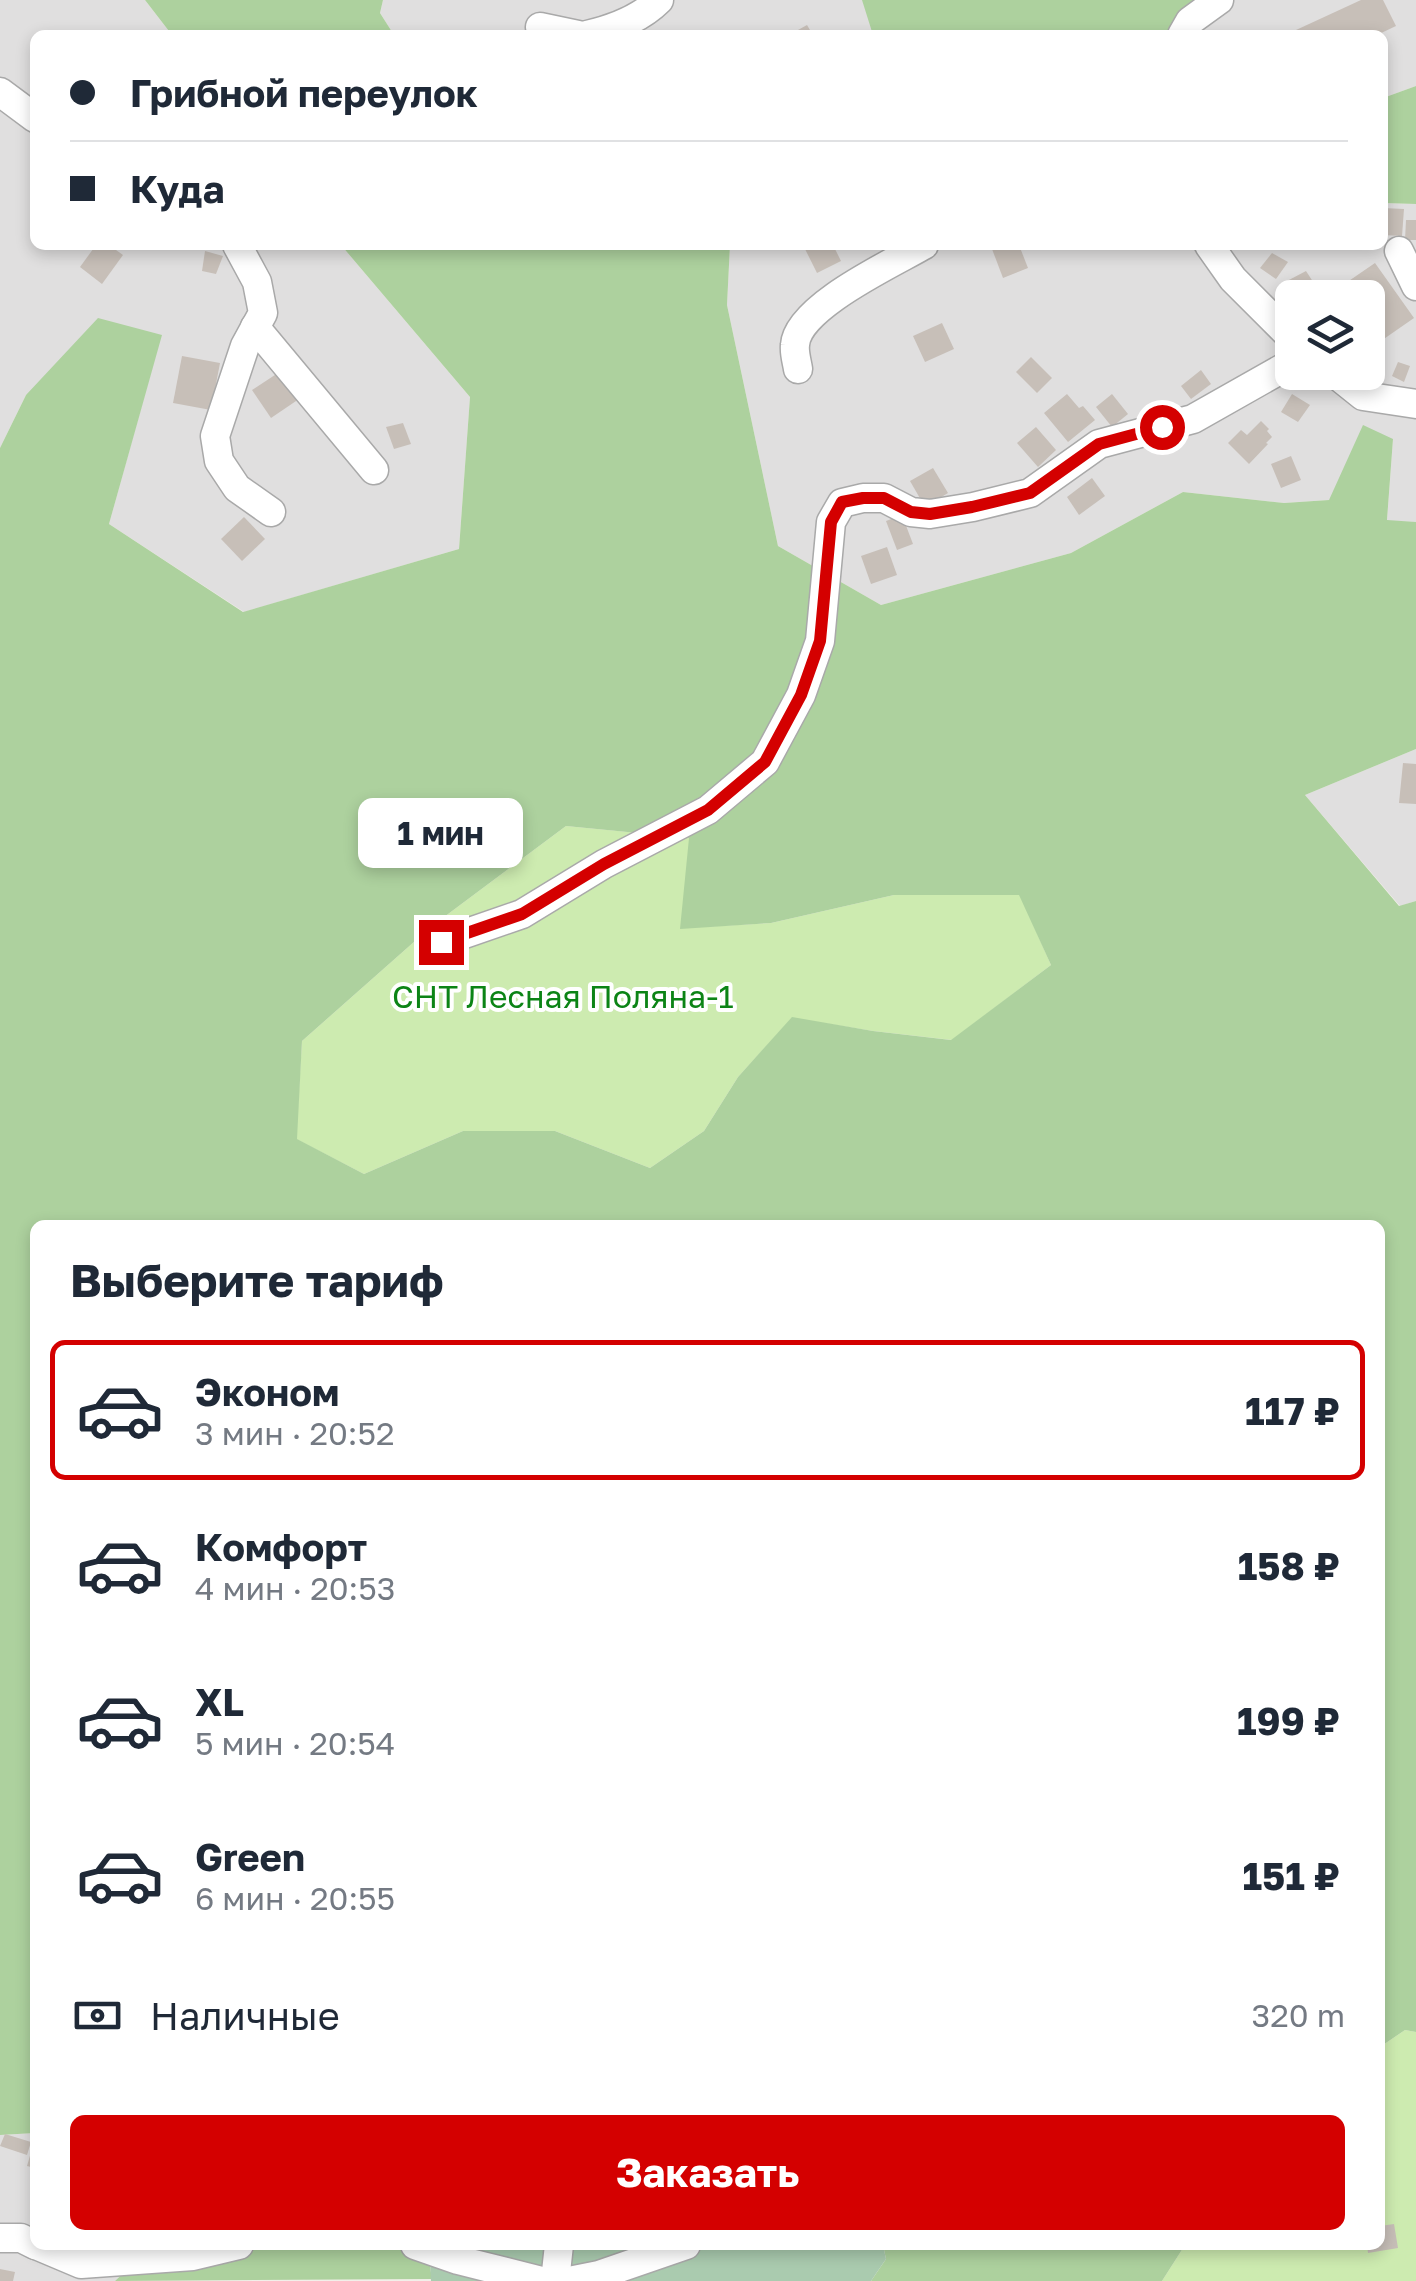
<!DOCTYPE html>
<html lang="ru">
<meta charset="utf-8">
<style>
:root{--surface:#fff;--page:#f2f2f3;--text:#1f2937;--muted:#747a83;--line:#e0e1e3;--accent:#d40000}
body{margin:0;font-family:"Golos Text",sans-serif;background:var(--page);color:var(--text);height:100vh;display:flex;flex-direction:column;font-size:38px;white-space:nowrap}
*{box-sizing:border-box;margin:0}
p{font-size:32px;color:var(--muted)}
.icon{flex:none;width:55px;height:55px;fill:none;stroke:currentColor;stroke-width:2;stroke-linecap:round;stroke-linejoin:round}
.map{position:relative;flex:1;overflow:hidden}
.drawer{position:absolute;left:30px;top:1220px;width:1355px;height:1030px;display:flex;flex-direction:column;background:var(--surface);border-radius:15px;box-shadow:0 5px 15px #0003}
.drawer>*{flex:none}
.top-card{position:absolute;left:30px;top:30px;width:1358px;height:220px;border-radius:15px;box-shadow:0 5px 15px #0003;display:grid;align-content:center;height:220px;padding:0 40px;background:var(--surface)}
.tools{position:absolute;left:1275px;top:280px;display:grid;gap:20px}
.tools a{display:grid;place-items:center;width:110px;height:110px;border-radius:15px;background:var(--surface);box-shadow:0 5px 15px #0003;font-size:50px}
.end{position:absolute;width:45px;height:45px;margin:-22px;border:12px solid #d40000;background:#fff;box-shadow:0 0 0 5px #fff}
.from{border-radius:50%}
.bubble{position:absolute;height:70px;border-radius:15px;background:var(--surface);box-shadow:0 5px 15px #0003;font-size:32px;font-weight:700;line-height:70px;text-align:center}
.top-card b{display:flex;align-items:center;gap:35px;height:95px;font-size:38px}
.top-card b+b{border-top:2px solid var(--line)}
.top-card i{width:25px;height:25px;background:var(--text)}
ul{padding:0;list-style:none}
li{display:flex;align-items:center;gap:30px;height:140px;margin:0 20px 15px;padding:0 20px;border:5px solid transparent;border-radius:15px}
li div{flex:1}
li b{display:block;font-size:38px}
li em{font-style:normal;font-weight:700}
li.selected{border-color:var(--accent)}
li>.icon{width:90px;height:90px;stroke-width:1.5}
h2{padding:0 40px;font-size:45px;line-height:120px}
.pay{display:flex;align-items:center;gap:25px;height:110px;padding:0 40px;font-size:38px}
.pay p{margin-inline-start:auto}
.button{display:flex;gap:20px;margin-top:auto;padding:20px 40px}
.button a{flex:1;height:115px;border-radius:15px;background:var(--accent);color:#fff;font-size:40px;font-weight:700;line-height:115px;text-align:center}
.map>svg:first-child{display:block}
.residential{fill:#e0dfdf;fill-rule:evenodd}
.grass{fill:#cdebb0}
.forest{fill:#add19e;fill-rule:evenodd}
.cemetery{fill:#aacbaf}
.building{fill:#c7bfb8}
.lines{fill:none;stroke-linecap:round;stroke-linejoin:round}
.minor-casing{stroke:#a9a9a9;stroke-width:31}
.minor{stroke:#fff;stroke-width:28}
.route{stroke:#d40000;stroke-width:12}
.labels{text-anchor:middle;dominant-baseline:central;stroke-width:8;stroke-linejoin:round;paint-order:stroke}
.park-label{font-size:32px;fill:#0c8416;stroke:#fff}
</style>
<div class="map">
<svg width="1416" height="2281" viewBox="0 0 1416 2281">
<rect width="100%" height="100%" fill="#f2efe9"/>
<g class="residential">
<path d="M0 0H145L172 35H35V245H341L470 397 459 549 244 612 109 524 161 336 26 395 0 448Z"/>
<path d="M383 0H1416V86L1383 98 1382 35H394L380 13Z"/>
<path d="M1383 203 1416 204V522L1387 521 1393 439 1329 500 1284 503 1183 492 1071 553 881 605 778 546 727 305 730 245H1382ZM1292 298H1368V372H1292Z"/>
<path d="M1416 749V901L1400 906 1305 795Z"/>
<path d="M35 2133V2245H153L115 2281H0V2135Z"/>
</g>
<g class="grass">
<path d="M566 826 690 838 681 928 771 923 894 895H1020L1051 965 952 1040 873 1031 792 1018 738 1077 704 1131 650 1168 555 1131H463L364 1174 296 1139 302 1041 432 926Z"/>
<path d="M1405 2030 1416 2032V2281H1162L1185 2245H1380V2047Z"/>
</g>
<g class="forest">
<path d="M145 0H383L380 13 394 35H172Z"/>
<path d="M862 0H1194L1190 21 1182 35H963L952 32 946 35H873Z"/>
<path d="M1416 86V204L1383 203V98Z"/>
<path d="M341 245H730L727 305 778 546 881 605 1071 553 1183 492 1284 503 1329 500 1363 425 1393 439 1387 520 1416 522V749L1305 795 1399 906 1416 901V2032L1405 2030 1380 2047V1225H941L936 1220 924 1225H35V2133L0 2135V448L26 395 98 318 162 335 109 524 243 612 459 549 470 397ZM566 826 689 838 680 929 771 923 894 895H1019L1051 965 951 1040 873 1031 792 1017 738 1077 704 1131 650 1168 555 1131H463L364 1174 297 1139 302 1041 432 926Z"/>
<path d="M153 2245H429L428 2254 432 2279 115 2281Z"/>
<path d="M883 2245H1185L1162 2281H871L886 2259Z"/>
</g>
<path class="cemetery" d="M429 2245H883L886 2259 871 2281H431Z"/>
<g class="building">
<path d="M1361 0H1383L1396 26 1377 35H1298L1296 30Z"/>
<path d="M807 25 813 35H789Z"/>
<path d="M1383 208 1404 209 1402 236 1382 235Z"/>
<path d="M1406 220H1416V240H1405Z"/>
<path d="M96 245H109L123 255 102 284 80 267Z"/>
<path d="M803 245H833L841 261 817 273Z"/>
<path d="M1001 245H1019L1028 268 1003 278 992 249Z"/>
<path d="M205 251 223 256 216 274 202 271Z"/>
<path d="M1272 253 1288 262 1276 279 1260 268Z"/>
<path d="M1375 263 1414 318 1378 343 1368 327V298H1347L1340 287Z"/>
<path d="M1306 271 1321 294 1315 298H1298L1287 281Z"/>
<path d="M942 323 954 349 925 362 913 336Z"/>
<path d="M182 356 220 363 211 410 173 403Z"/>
<path d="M1031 357 1052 378 1037 393 1016 372Z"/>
<path d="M1398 362 1410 366 1404 382 1392 376Z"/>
<path d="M1201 370 1211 384 1191 399 1181 386Z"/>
<path d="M281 371 299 399 271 418 252 390Z"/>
<path d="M1067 394 1079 408 1083 406 1095 420 1068 442 1044 413Z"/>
<path d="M1112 394 1128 414 1112 427 1096 407Z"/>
<path d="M1292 394 1310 405 1298 422 1281 412Z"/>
<path d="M1261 421 1269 429 1267 431 1272 437 1266 443 1268 444 1249 464 1228 443 1241 430 1247 435Z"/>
<path d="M403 423 411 444 394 449 386 427Z"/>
<path d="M1036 427 1056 450 1038 467 1017 443Z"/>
<path d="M1291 456 1301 480 1281 488 1271 464Z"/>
<path d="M933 468 948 493 925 507 910 481Z"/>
<path d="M1092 478 1105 496 1079 515 1067 497Z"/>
<path d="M902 515 913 544 897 550 886 521Z"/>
<path d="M244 517 265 539 242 561 221 539Z"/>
<path d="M887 547 897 575 871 584 861 556Z"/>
<path d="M1403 763 1416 764V804L1399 803Z"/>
<path d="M5 2134 31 2142 27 2155 0 2146Z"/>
<path d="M34 2142H35V2168L27 2166Z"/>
<path d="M1394 2224 1398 2248 1368 2253 1367 2245H1380V2226Z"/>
<path d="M0 2269 15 2272 13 2281H0Z"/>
</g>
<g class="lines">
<defs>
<g id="minor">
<path d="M540 27 578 35"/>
<path d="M587 35C613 29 640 19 659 0"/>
<path d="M1182 35 1190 21 1219 0"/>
<path d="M0 92 35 118"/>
<path d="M237 245 257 282 263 313 245 346 215 436 219 461 237 488 271 512"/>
<path d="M1209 245 1233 279 1292 338"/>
<path d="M1399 251 1416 286"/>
<path d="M255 327 374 470"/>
<path d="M798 369C797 362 794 353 795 345 797 307 893 263 924 245"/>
<path d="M1333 372 1363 396 1416 404"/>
<path d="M441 942 522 914 604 864 708 810 765 762 801 695 820 641 831 522 842 503 863 498H884L911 512 930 514 973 507 1030 493 1099 444 1193 419 1292 363"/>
<path d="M0 2238H21L35 2245"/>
<path d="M36 2245 81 2264 193 2256 239 2245"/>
<path d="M415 2245 458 2260 542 2281"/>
<path d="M555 2281 559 2245"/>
<path d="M569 2281 599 2275 686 2245"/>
</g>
</defs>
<use href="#minor" class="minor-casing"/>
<use href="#minor" class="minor"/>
</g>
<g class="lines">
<path class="route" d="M441 942 522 914 604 864 708 810 765 762 801 695 820 641 831 522 842 502 863 498H884L911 512 930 514 972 507 1030 493 1099 444 1162 427"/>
</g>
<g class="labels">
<g class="park-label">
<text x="563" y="996">СНТ Лесная Поляна-1</text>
</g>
</g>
</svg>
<div class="tools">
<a><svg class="icon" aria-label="layers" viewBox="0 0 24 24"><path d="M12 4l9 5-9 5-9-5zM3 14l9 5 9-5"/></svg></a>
</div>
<i class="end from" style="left:1162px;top:427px"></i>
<i class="end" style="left:441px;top:942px"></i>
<div class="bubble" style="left:358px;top:798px;width:165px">1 мин</div>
<div class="top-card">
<b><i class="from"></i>Грибной переулок</b>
<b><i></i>Куда</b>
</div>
<section class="drawer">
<h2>Выберите тариф</h2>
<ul>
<li class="selected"><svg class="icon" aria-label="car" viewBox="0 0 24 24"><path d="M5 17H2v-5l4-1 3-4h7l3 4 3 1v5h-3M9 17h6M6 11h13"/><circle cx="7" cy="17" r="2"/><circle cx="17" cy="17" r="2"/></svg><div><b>Эконом</b><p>3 мин · 20:52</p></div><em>117 ₽</em></li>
<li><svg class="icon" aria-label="car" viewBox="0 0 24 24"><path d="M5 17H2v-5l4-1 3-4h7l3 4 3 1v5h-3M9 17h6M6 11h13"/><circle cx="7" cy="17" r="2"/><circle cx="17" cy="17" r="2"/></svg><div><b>Комфорт</b><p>4 мин · 20:53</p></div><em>158 ₽</em></li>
<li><svg class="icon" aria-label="car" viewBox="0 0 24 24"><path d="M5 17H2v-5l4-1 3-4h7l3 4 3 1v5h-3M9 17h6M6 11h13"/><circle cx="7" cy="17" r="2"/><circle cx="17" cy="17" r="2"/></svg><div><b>XL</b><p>5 мин · 20:54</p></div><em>199 ₽</em></li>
<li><svg class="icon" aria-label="car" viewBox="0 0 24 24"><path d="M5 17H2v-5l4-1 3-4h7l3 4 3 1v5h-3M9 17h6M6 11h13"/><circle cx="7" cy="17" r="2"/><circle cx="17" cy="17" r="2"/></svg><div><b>Green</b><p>6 мин · 20:55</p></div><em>151 ₽</em></li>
</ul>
<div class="pay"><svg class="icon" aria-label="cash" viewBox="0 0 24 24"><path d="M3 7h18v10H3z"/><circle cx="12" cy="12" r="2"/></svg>Наличные<p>320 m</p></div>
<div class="button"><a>Заказать</a></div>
</section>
</div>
